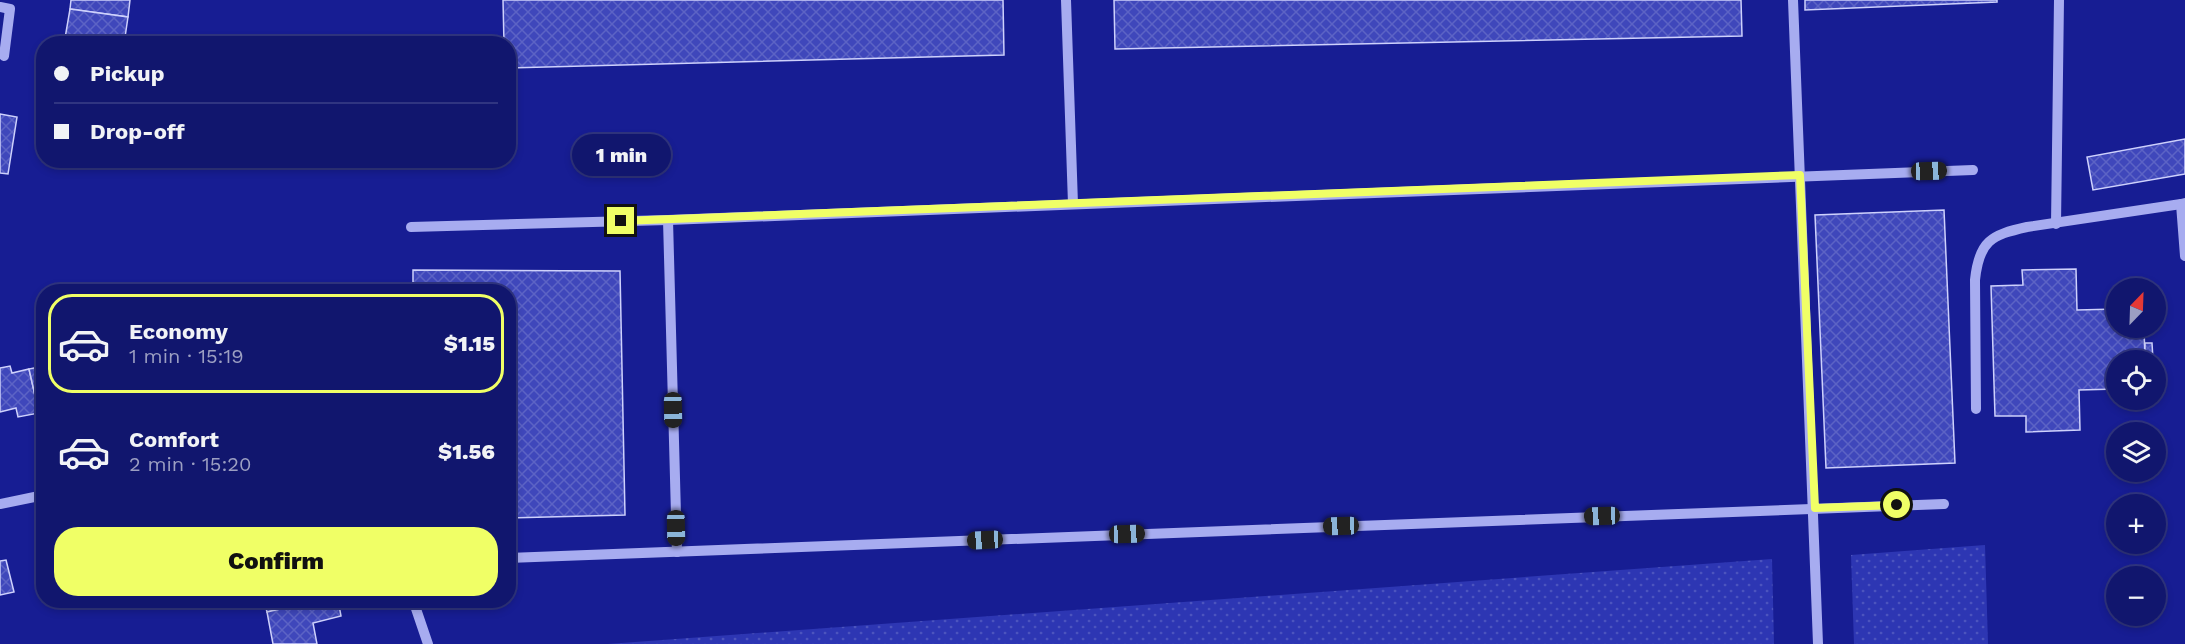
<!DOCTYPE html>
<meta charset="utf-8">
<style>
:root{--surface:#11166e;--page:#1a1f73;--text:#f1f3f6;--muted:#9c9fc2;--line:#303581;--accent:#f0ff66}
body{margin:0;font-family:"Work Sans",sans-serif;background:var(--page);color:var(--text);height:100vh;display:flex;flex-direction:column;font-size:22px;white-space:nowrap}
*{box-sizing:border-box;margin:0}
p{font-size:20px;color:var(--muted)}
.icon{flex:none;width:33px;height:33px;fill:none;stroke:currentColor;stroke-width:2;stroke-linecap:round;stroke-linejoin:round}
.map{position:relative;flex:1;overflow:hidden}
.details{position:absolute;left:36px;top:284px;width:480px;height:324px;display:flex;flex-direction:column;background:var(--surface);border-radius:24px;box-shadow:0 3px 9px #0003,0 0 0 2px var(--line)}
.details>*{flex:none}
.hud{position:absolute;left:36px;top:36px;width:480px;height:132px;border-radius:24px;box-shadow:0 3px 9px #0003,0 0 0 2px var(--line);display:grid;align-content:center;height:132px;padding:0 18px;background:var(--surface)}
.needle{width:39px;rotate:23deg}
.buttons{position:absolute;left:2106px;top:278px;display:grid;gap:12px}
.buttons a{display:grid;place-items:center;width:60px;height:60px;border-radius:50%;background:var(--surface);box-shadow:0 3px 9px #0003,0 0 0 2px var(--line);font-size:30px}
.end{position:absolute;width:27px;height:27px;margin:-14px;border:8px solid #f0ff66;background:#111;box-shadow:0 0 0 3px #111}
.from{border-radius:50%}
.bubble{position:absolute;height:42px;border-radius:21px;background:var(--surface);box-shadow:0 3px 9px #0003,0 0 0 2px var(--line);font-size:20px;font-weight:800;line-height:42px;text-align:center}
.car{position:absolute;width:18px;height:36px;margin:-18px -9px;border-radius:8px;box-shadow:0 0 4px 2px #0007;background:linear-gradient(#222 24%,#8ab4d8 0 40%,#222 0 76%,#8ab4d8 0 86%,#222 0)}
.hud b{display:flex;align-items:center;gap:21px;height:57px;font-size:22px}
.hud b+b{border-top:2px solid var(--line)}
.hud i{width:15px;height:15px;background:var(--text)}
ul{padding:10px 0 0;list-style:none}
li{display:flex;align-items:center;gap:18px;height:99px;margin:0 12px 9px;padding:0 6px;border:3px solid transparent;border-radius:24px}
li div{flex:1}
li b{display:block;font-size:22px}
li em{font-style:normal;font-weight:800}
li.current{border-color:var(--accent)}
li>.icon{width:54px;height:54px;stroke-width:1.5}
.primary-button{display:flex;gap:12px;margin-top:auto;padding:12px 18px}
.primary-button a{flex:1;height:69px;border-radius:24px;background:var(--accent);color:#111;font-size:24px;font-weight:800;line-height:69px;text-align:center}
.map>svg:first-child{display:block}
.grass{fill:url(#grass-dots)}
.building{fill:url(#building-cross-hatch);stroke:#ced1fc;stroke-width:1.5}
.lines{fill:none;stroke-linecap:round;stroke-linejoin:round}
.minor{stroke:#a7acf0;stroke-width:10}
.route{stroke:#f0ff66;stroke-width:8}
</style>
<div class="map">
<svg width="2185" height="644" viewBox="0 0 2185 644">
<defs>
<pattern id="grass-dots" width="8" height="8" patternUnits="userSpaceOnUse" patternTransform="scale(1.5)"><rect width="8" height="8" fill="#2d36b3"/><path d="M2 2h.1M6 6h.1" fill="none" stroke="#4c54be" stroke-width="1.8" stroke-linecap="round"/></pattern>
<pattern id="building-cross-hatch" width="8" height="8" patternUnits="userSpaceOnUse" patternTransform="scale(1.5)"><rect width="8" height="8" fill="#3f47bb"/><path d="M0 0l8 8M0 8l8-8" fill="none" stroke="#5c63c5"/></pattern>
</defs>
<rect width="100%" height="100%" fill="#171d93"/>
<g class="grass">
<path d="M1985 545 1988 644H1854L1851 555Z"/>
<path d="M1772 559 1774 644H608Z"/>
</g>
<g class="building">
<path d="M71 0H130L128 17 70 9Z"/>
<path d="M503 0H1003L1004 55 508 68V44H504Z"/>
<path d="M1114 0H1741L1742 36 1115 49Z"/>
<path d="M1805 0H1997V2L1805 10Z"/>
<path d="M70 9 128 17 124 44H64Z"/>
<path d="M0 114 17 117 8 174 0 173Z"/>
<path d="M2185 139V174L2093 190 2087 157Z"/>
<path d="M1944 210 1955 463 1826 468 1815 215Z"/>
<path d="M2076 269 2077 310 2116 309V327H2144L2145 360H2116V389L2079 390 2080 430 2026 432V416H1995L1991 286 2023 285 2022 270Z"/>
<path d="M413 270 620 271 625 515 508 518V291H413Z"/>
<path d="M2145 343H2152L2153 360H2145Z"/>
<path d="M10 366 12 373 29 369 39 413 18 417 16 408 0 412V368Z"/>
<path d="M44 366V412L39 413 29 369Z"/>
<path d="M6 560 14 592 0 595V561Z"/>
<path d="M264 600H319L267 612Z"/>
<path d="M319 600H338L341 616 313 623 317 644H273L267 612Z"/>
</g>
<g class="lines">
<g class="minor">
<path d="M1066 0 1073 204"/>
<path d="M1793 0 1818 644"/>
<path d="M0 7 10 9 4 56"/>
<path d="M2185 203 2181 204 2185 256"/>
<path d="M668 220 677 552"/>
<path d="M2056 224 2059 0"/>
<path d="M411 227 668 220 1973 170"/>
<path d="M1976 409 1975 280C1979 241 1991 235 2027 227L2181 204"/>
<path d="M0 504 44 495"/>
<path d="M508 558 1944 504"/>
<path d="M413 600 428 644"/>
</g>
</g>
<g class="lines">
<path class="route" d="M621 221 1800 175 1815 508 1897 505"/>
</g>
</svg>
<div class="buttons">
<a><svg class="needle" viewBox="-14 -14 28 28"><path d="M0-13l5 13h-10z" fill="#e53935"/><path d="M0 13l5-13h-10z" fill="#9c9fc2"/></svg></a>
<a><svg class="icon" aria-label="locate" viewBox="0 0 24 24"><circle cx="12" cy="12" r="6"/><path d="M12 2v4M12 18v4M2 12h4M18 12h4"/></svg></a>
<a><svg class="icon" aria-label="layers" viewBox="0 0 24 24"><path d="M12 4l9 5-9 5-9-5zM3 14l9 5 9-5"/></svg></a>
<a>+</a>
<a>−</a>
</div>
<i class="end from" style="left:1897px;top:505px"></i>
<i class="end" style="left:621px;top:221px"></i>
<div class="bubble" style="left:572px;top:134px;width:99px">1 min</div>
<i class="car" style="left:1929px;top:171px;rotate:88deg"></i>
<i class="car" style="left:673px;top:410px;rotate:179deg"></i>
<i class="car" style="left:1602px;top:516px;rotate:268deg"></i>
<i class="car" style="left:1341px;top:526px;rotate:268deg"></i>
<i class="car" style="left:676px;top:528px;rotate:179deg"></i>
<i class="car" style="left:1127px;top:534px;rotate:88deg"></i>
<i class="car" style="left:985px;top:540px;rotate:267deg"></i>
<div class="hud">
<b><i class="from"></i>Pickup</b>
<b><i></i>Drop-off</b>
</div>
<section class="details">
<ul>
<li class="current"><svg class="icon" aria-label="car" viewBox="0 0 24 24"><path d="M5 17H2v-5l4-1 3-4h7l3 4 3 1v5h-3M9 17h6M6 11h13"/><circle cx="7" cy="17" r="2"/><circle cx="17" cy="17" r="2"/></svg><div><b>Economy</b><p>1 min · 15:19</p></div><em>$1.15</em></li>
<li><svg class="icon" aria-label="car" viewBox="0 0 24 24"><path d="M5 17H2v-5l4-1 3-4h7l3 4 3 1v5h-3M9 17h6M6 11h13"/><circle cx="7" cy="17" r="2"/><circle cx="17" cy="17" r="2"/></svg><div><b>Comfort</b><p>2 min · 15:20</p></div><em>$1.56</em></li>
</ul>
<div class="primary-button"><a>Confirm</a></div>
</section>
</div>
